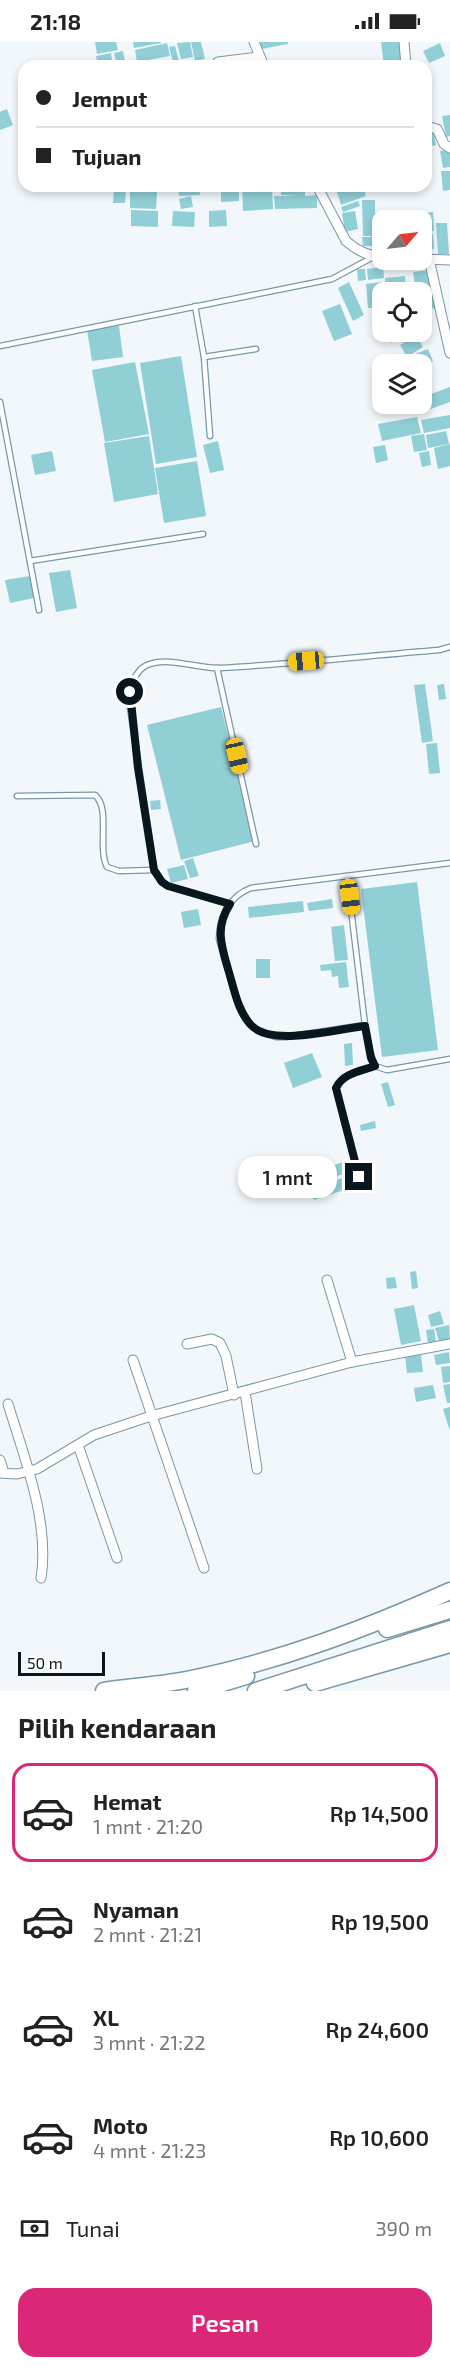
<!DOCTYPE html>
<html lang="id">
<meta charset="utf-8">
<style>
:root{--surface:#fff;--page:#f6f6f6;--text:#222;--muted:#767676;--line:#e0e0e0;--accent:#db2777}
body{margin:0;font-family:"Exo 2",sans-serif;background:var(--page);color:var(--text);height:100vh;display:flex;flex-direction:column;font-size:22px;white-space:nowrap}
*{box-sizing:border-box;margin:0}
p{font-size:20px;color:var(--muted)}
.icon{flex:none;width:33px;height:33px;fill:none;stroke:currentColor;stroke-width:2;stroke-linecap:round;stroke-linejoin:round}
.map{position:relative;height:1649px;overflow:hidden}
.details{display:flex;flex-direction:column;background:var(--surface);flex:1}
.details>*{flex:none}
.banner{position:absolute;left:18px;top:18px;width:414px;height:132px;border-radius:18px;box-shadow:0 3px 9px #0003;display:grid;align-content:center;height:132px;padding:0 18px;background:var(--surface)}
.needle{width:39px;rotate:62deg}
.controls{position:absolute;left:372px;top:168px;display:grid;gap:12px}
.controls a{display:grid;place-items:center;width:60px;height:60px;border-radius:12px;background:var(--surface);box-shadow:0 3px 9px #0003;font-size:30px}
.scale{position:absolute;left:18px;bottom:15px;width:87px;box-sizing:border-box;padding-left:6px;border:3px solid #0a161d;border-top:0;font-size:16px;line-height:21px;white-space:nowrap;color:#0a161d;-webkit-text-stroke:4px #fff;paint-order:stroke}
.end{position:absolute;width:27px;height:27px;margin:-14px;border:8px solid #0a161d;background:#fff;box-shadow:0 0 0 3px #fff}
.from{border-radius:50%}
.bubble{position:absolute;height:42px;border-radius:18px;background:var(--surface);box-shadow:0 3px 9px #0003;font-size:20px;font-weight:600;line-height:42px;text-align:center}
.car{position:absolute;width:18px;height:36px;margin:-18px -9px;border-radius:8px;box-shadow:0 0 4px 2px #0007;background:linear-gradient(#f5c518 24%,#345 0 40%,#f5c518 0 76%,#345 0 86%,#f5c518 0)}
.banner b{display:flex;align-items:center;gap:21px;height:57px;font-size:22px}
.banner b+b{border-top:2px solid var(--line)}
.banner i{width:15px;height:15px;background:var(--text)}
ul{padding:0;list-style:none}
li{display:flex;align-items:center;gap:18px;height:99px;margin:0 12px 9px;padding:0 6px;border:3px solid transparent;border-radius:18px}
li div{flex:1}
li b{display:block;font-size:22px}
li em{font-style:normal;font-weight:600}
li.current{border-color:var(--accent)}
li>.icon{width:54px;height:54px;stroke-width:1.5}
h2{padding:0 18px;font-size:27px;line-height:72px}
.pay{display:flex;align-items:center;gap:15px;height:66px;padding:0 18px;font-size:22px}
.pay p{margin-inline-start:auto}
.cta{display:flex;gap:12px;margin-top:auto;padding:12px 18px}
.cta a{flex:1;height:69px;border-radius:18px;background:var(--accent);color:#fff;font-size:24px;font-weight:600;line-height:69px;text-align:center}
.status{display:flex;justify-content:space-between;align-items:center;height:42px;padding:0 30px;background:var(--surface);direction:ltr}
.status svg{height:16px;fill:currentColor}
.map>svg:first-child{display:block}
.building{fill:#91cfd7}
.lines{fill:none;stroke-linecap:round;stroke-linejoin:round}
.service-casing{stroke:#7897a8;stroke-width:7}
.minor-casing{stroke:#7897a8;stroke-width:11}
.motorway-casing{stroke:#7897a8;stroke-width:19}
.service{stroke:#fff;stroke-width:4.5}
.minor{stroke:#fff;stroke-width:9}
.motorway{stroke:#fff;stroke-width:16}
.route{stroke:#0a161d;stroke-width:8}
</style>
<div class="status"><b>21:18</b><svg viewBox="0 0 49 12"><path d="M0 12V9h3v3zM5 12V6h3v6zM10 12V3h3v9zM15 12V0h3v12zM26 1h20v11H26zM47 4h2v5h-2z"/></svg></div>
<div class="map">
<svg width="450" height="1649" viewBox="0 0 450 1649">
<rect width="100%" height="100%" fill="#f1f7fb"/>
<g class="building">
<path d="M95 0H116L118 8 97 12Z"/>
<path d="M133 0H161V1L134 6Z"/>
<path d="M190 0 193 15 181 17 177 1Z"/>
<path d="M191 0H201L205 17 195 19Z"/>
<path d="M259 0H288V2L261 7Z"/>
<path d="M381 0H401L404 23 384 24Z"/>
<path d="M167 1 170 14 137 20 135 8Z"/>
<path d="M440 1 445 14 429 21 423 9Z"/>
<path d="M175 4 179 19 173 20 169 5Z"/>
<path d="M123 9 126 24H117L114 11Z"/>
<path d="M111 11 113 24H98L96 14Z"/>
<path d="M7 67 13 83 0 88V70Z"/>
<path d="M450 73V94L446 95 442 74Z"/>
<path d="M433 86 436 103 426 105V87Z"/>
<path d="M450 107V125L443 126 440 109Z"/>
<path d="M441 129H450V148L443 149Z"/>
<path d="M178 144H199L200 153 179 154Z"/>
<path d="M221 144H239V159L221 160Z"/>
<path d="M242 144H272L273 167 243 169Z"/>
<path d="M281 144H305V154L317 153V166L275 167 274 154H300L281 153Z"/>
<path d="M335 144H363L366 154 341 163Z"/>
<path d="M114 146 126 147 125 161H113Z"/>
<path d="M130 150H157L156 167 130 166Z"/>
<path d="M191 154 193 165 181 167 179 157Z"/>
<path d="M362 158H375V171L398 169 399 178H382V203H377L376 194H363Z"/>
<path d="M358 159 360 164 343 170 341 165Z"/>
<path d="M131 168 158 169V185L131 184Z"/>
<path d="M226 168 227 184 209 185V169Z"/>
<path d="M173 169 195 170 194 185 172 184Z"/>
<path d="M355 169 358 187 345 190 342 171Z"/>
<path d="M433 170 434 189H425V171Z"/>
<path d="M410 171H422L423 178H411Z"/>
<path d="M436 181H447L449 212H438Z"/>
<path d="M433 192 434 207 424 208 423 193Z"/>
<path d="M362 195H375L376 204H363Z"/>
<path d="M383 225 384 236 368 238 367 227Z"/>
<path d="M357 227H365L366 238 358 239Z"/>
<path d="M430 228 436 266 422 268V250H416L413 230Z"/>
<path d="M405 234 406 250H386L385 236Z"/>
<path d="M349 240 364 273 353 279 338 246Z"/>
<path d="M382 240V265L368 266 366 242Z"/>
<path d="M340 262 352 292 334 299 322 269Z"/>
<path d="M429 275 432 286 422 289V277Z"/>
<path d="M119 284 123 315 92 319 87 288Z"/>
<path d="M385 290H414L391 301Z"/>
<path d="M416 293 423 305 407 315 400 303Z"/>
<path d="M428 307 433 319 422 324 413 322 410 314Z"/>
<path d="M181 314 197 415 156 422 140 321Z"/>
<path d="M135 320 149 392 105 400 92 328Z"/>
<path d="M450 345V360L428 368 423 355Z"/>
<path d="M450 373V386L424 391 421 378Z"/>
<path d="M417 375 421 391 382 399 378 382Z"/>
<path d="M446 389 449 402 428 406 426 393Z"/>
<path d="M424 392 427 408 414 410 411 394Z"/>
<path d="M149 394 158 452 114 460 104 401Z"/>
<path d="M218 399 224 428 210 431 203 403Z"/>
<path d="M450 402V424L438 427 434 406Z"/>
<path d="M385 403 388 418 376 421 373 405Z"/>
<path d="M52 409 56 429 35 433 31 413Z"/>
<path d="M429 409 431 423 422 425 419 411Z"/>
<path d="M197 419 206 474 164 481 155 426Z"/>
<path d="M70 528 77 566 56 570 49 531Z"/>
<path d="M30 534 34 556 10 561 5 538Z"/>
<path d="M425 642 433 699 422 701 414 643Z"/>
<path d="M444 642 446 657 439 658 437 643Z"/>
<path d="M221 665 255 799 181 818 147 683Z"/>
<path d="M437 701 440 731 429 732 426 702Z"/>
<path d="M160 758 161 767 151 768 150 759Z"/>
<path d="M193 816 199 834 190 836 184 819Z"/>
<path d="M184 823 188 837 171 841 167 827Z"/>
<path d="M417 840 438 1008 382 1015 361 847Z"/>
<path d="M332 857 333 866 309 869 307 861Z"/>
<path d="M303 859 304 870 249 876 248 865Z"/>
<path d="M198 867 201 883 184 886 181 870Z"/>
<path d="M344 883 348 918 335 919 331 885Z"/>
<rect x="256" y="917" width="14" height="19"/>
<path d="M346 920 349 945 339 946 338 934 332 935 331 928 321 929 320 923Z"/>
<path d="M352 1001 353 1023 345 1024 344 1002Z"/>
<path d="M312 1011 322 1035 293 1046 284 1021Z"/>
<path d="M388 1040 395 1063 388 1065 381 1042Z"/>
<path d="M375 1079 376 1086 361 1089 360 1083Z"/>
<path d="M353 1117 356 1128 296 1147 293 1136Z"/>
<path d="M349 1134 353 1145 314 1158 310 1147Z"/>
<path d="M416 1229 418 1246 412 1247 410 1230Z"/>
<path d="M395 1235 397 1246 387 1247 386 1236Z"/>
<path d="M414 1263 421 1299 401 1303 394 1267Z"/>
<path d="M440 1269 444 1282 431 1285 428 1273Z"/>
<path d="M449 1283 450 1297 439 1299 435 1286Z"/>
<path d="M434 1287 436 1300 428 1301 426 1288Z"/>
<path d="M449 1310 450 1321 436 1323 434 1313Z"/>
<path d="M421 1313 423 1330 407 1331 405 1314Z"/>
<path d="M450 1324V1340L443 1341 441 1325Z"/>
<path d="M450 1342V1361H447L443 1343Z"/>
<path d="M433 1343 436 1356 416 1360 414 1346Z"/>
<path d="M450 1365V1389L443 1367Z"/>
</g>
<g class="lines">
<defs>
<g id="service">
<path d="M195 264 204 315 210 394"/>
<path d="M0 304 332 237 375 214"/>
<path d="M204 315 256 307"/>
<path d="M0 360 39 568"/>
<path d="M30 519 203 492"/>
<path d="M217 626 256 802"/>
<path d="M17 754 95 753C111 767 97 805 107 825L119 829 154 828"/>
<path d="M347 834 365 983 370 1010 375 1024 387 1028 450 1017"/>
<path d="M230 862 168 844 162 840 154 828 129 658C131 645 134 629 147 623 170 614 197 627 220 626 293 622 366 614 439 608L450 605"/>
<path d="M365 983 286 995H276L258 989 249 981 239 964 219 897C219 876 229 854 251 846L450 821"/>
<path d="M359 1135 336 1046C343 1031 361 1029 375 1024"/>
</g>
<g id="minor">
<path d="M254 0 264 24"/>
<path d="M404 0 406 24"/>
<path d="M218 20 259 15"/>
<path d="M426 84 437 87 444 102 450 106"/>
<path d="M317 144 346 199C356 208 369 214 382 215"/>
<path d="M422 217 450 218"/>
<path d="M429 217 450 311"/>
<path d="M327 1238 352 1320"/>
<path d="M187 1302 212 1297 220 1301 226 1314 234 1353"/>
<path d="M133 1318 204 1526"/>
<path d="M245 1350 257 1427"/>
<path d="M8 1362C24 1415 50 1480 41 1536"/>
<path d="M78 1403 117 1516"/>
<path d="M0 1418 4 1431"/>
<path d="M0 1431 17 1432 37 1427 94 1393 151 1374 352 1320 450 1302"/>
</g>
<g id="motorway">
<path d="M387 1587 450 1568"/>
<path d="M315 1641 450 1602"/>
<path d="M104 1649C131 1645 159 1643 186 1638 278 1620 365 1587 450 1549"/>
<path d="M196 1649 246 1634"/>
<path d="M256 1649 450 1587"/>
</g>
</defs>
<use href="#service" class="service-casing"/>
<use href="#minor" class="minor-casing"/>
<use href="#motorway" class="motorway-casing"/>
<use href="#service" class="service"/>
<use href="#minor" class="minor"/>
<use href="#motorway" class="motorway"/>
</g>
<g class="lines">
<path class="route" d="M130 650 138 726 154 828 162 840 168 844 230 862C215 885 221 903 228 927 234 946 237 967 250 982 270 1006 336 987 365 984L371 1016 375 1024C361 1029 343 1031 336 1046L359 1135"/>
</g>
</svg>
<div class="controls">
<a><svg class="needle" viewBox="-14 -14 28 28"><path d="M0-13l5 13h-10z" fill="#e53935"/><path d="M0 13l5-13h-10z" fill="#767676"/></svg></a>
<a><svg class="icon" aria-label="locate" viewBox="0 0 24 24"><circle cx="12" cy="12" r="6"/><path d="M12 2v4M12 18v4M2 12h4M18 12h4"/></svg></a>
<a><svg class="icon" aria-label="layers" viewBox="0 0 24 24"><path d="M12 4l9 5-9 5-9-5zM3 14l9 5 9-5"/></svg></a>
</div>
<div class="scale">50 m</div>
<i class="end from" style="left:130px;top:650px"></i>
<i class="end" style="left:359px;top:1135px"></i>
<div class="bubble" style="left:238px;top:1114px;width:99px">1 mnt</div>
<i class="car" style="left:306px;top:619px;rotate:265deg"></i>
<i class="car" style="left:237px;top:714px;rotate:167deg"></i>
<i class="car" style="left:350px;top:855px;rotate:173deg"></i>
<div class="banner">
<b><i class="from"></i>Jemput</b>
<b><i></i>Tujuan</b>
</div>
</div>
<section class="details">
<h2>Pilih kendaraan</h2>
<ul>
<li class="current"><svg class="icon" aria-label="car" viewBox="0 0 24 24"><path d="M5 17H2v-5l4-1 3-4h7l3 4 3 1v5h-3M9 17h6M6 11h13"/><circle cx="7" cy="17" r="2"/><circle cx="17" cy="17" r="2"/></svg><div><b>Hemat</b><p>1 mnt · 21:20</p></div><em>Rp 14,500</em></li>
<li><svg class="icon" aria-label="car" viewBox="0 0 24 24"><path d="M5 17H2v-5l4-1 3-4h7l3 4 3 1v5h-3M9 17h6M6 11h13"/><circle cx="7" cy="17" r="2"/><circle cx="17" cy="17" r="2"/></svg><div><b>Nyaman</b><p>2 mnt · 21:21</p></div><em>Rp 19,500</em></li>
<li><svg class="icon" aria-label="car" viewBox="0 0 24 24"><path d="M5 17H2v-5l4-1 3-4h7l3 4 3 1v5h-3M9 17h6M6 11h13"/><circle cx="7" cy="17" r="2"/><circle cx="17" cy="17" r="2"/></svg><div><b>XL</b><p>3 mnt · 21:22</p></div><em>Rp 24,600</em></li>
<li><svg class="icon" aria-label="car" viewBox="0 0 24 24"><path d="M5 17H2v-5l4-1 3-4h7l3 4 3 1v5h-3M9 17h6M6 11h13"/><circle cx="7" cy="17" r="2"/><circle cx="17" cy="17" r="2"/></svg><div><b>Moto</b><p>4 mnt · 21:23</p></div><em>Rp 10,600</em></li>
</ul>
<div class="pay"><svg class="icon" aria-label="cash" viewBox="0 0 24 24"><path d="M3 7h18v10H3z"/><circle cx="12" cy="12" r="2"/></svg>Tunai<p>390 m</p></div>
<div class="cta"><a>Pesan</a></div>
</section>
